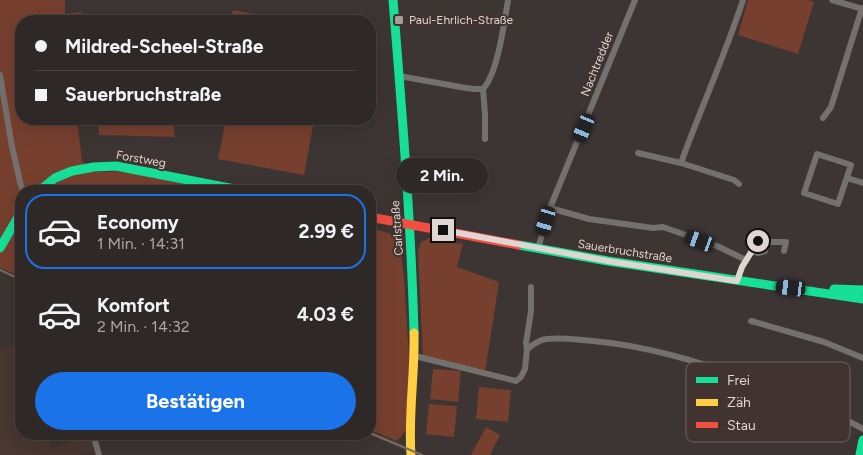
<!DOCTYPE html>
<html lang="de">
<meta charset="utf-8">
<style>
:root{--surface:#2e2826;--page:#36302e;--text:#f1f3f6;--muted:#a7a6a7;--line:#494443;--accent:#1a73e8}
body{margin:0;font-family:Figtree,sans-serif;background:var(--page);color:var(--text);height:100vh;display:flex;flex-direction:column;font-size:19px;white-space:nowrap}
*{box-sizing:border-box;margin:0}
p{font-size:16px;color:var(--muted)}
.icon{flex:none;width:28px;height:28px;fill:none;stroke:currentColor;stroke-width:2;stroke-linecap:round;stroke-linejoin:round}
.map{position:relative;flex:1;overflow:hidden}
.panel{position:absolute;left:15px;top:185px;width:361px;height:255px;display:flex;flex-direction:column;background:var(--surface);border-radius:20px;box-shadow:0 5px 20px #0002,0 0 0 1px var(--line)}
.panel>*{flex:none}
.guide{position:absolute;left:15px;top:15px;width:361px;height:110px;border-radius:20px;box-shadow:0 5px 20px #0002,0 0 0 1px var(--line);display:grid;align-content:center;height:110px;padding:0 20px;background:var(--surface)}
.end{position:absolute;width:22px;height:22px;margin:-11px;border:6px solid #dfd6d4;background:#111;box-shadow:0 0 0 2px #111}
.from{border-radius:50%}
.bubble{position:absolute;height:35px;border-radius:18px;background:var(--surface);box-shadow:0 5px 20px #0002,0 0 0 1px var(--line);font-size:16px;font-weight:700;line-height:35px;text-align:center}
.car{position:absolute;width:15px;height:30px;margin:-15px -8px;border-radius:6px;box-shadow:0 0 4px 1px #0007;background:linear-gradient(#222 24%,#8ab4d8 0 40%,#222 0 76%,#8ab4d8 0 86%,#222 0)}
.guide b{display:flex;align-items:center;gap:18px;height:48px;font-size:19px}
.guide b+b{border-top:1px solid var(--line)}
.guide i{width:12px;height:12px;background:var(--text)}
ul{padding:9px 0 0;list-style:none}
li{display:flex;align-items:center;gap:15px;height:75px;margin:0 10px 8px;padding:0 10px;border:2px solid transparent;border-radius:20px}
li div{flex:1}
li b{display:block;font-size:19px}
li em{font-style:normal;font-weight:700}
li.current{border-color:var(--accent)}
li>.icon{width:45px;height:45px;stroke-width:1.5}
.cta{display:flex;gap:10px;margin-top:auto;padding:10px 20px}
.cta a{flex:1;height:58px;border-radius:30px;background:var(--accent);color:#fff;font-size:20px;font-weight:700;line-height:58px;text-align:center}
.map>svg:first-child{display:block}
.built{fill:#493731}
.green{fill:#763f2e}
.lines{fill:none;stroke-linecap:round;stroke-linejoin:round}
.street{stroke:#73706e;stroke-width:6}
.fast{stroke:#16e098;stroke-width:9}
.slow{stroke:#ffcf43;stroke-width:9}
.jam{stroke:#f24e42;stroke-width:9}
.rail{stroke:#736f6e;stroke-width:2}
.route{stroke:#dfd6d4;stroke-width:6}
.poi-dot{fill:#a69e9c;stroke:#41332f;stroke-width:2}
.labels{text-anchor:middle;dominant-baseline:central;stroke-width:4;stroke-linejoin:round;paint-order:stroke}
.poi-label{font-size:12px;fill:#dfd6d4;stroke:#41332f;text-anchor:start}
.street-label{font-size:12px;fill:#dfd6d4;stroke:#41332f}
.key{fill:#41332f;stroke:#706461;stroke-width:1}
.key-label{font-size:14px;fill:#dfd6d4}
</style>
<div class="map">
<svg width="863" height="455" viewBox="0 0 863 455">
<rect width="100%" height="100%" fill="#3d3533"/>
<g class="built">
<path d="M20 344 21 349V434H48L52 448 90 436 94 451 79 455H0V350Z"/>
<path d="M370 430 429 455H415L366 434H370Z"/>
</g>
<g class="green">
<path d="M0 0H65V14L81 12 82 21H21V119H77L82 161 95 172 122 171 222 191H21V277L0 268Z"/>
<path d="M748 0H808L814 2 798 54 738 35Z"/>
<path d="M233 10 288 21H231Z"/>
<path d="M98 119H173L175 137 99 135Z"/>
<path d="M226 119H301L314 121 304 175 218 159Z"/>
<path d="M370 228 389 233 397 238 400 246 404 277 409 355 406 430 397 441 370 430Z"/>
<path d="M429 238 463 244 457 267 499 282 485 373 423 358 418 251 421 242Z"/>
<path d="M433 369 461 371 458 402 430 399Z"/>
<path d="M479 387 511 390 508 422 476 419Z"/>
<path d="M429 404 457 406 454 437 426 434Z"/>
<path d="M486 427 500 435 490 455H471Z"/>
</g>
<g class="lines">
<g class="street">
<path d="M832 0 863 9"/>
<path d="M0 75 12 147 21 186 24 191"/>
<path d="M399 76 466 88 475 89H483C498 73 504 23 508 0"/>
<path d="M483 89 485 114V139"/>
<path d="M823 118 831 107 862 8"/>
<path d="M638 153 681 163 734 180 739 184"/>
<path d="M817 154 851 165 838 204 804 193Z"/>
<path d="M681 163C701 108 725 55 743 0"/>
<path d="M847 178 863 183"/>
<path d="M550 208 589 219 653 228 663 227 717 246 746 260"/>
<path d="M538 248 550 208 635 0"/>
<path d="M751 251 758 253 765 251 766 242"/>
<path d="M737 281 742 267 758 241 766 242H786L784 251"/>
<path d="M751 321 824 342 863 358"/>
<path d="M527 349C533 345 539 339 547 339 562 337 578 340 593 341 650 346 705 363 758 383 794 396 830 410 863 429"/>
<path d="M415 356 516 381 521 377 525 369 527 349 526 343 531 311V287"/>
<path d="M93 434 99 455"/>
</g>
<g class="fast">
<path d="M393 0C402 111 411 222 414 333"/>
<path d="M39 191 55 178 72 171 94 167 116 166 245 191"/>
<path d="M519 245 608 261 863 299"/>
<path d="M0 248 21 212"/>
<path d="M834 289 863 290"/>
<path d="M860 455 863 440"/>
</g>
<path class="slow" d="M411 455C408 415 415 374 414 333"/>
<path class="jam" d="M370 217 519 245"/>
<g class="rail">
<path d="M0 270 21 280"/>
<path d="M370 433 422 455"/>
</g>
</g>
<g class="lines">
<path class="route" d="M443 230 608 261 737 281 742 267 758 241"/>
</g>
<rect class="poi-dot" x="394" y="15" width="10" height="10" rx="2.5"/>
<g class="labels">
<g class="poi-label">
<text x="409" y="20">Paul-Ehrlich-Straße</text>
</g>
<g class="street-label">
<text transform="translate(597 64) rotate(-68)">Nachtredder</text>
<text transform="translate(141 159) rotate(10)">Forstweg</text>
<text transform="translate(397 228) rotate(-94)">Carlstraße</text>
<text transform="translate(625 251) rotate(9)">Sauerbruchstraße</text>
</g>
</g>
<rect x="686" y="362" width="164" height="80" rx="8" class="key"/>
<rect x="696" y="377" width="22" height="6" fill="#16e098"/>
<rect x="696" y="399" width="22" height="7" fill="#ffcf43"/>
<rect x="696" y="422" width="22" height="6" fill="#f24e42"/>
<g class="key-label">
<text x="727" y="385">Frei</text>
<text x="727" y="407">Zäh</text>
<text x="727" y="430">Stau</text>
</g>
</svg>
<i class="end from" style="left:758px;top:241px"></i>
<i class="end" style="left:443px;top:230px"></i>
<div class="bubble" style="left:396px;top:158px;width:92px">2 Min.</div>
<i class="car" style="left:584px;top:128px;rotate:203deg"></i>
<i class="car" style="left:546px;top:221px;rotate:197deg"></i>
<i class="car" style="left:700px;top:241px;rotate:290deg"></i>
<i class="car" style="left:791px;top:288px;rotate:277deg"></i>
<div class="guide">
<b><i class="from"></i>Mildred-Scheel-Straße</b>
<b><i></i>Sauerbruchstraße</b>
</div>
<section class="panel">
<ul>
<li class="current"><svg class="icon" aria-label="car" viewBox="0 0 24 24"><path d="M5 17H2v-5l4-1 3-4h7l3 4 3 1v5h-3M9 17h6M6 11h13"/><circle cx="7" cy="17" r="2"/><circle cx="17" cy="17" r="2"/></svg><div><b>Economy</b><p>1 Min. · 14:31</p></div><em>2.99 €</em></li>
<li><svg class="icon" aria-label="car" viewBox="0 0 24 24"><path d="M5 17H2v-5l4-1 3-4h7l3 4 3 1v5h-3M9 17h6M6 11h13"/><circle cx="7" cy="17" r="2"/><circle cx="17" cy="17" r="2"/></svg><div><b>Komfort</b><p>2 Min. · 14:32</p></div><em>4.03 €</em></li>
</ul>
<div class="cta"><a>Bestätigen</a></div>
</section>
</div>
